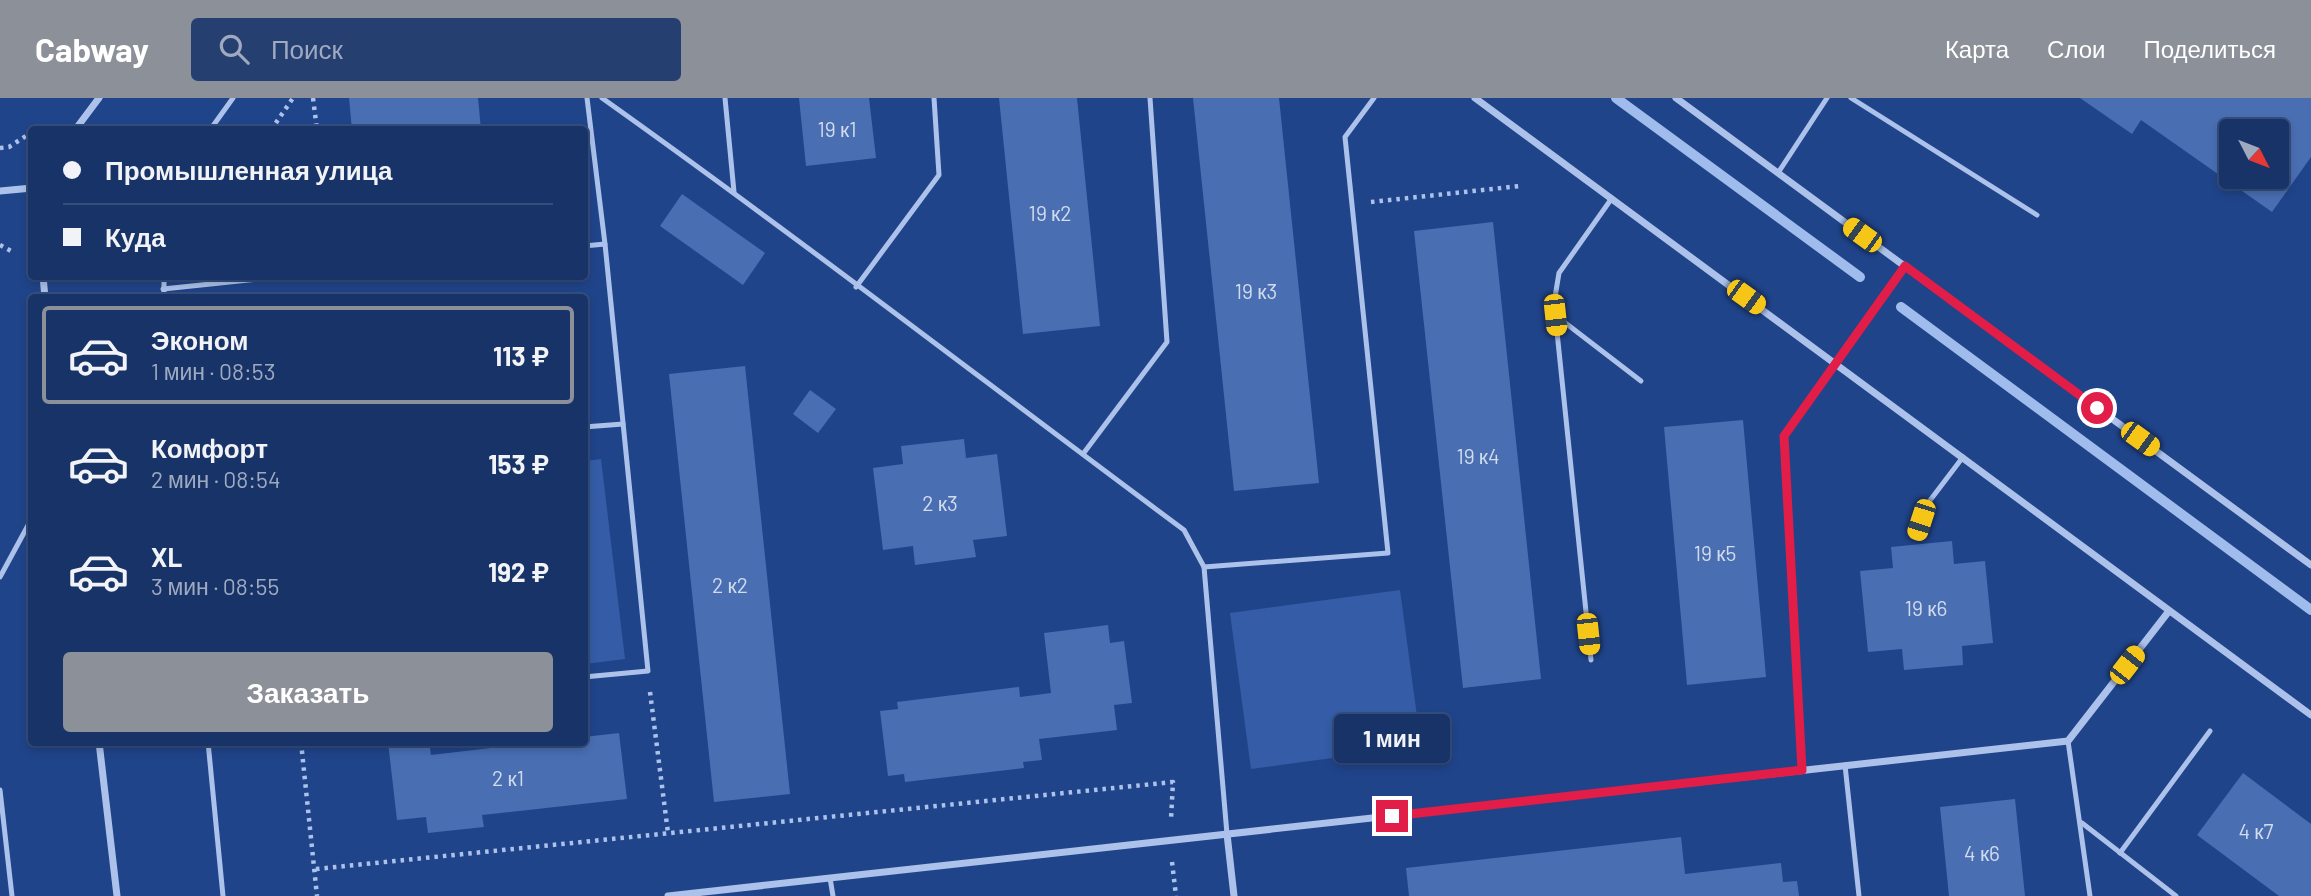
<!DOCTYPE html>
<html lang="ru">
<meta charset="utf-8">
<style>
:root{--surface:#183368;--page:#253f71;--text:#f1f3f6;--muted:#9faac0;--line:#364e7c;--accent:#8c9099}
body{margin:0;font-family:Barlow,sans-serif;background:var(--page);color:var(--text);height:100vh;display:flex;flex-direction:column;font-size:26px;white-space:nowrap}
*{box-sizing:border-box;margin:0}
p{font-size:23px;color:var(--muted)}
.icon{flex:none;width:38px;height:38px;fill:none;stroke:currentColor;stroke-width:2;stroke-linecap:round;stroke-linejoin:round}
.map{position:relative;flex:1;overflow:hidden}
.drawer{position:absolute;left:28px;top:196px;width:560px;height:452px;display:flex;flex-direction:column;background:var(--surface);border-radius:7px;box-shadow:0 4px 10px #0003,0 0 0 2px var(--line)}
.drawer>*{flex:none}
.top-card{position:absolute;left:28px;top:28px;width:560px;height:154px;border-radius:7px;box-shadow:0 4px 10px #0003,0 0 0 2px var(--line);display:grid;align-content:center;height:154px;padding:0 35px;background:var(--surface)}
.needle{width:46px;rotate:132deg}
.tools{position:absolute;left:2219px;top:21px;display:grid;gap:14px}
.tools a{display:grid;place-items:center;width:70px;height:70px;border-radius:7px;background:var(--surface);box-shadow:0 4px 10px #0003,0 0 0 2px var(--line);font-size:35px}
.end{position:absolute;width:32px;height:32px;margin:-16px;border:9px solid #e11d48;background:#fff;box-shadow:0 0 0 4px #fff}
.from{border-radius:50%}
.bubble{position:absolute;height:49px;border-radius:7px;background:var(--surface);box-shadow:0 4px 10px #0003,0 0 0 2px var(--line);font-size:23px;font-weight:700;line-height:49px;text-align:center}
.car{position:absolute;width:21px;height:42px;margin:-21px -10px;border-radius:9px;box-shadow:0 0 5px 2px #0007;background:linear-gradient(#f5c518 24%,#345 0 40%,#f5c518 0 76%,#345 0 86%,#f5c518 0)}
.top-card b{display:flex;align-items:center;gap:24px;height:66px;font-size:26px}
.top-card b+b{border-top:2px solid var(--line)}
.top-card i{width:18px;height:18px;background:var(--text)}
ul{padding:12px 0 0;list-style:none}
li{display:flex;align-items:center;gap:21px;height:98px;margin:0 14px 10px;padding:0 21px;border:4px solid transparent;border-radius:7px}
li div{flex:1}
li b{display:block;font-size:26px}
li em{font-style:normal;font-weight:700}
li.current{border-color:var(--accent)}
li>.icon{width:63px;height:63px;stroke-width:1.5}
.action{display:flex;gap:14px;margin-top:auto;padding:14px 35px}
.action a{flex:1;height:80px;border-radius:7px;background:var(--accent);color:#fff;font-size:28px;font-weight:700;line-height:80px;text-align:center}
header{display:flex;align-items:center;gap:42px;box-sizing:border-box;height:98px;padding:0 35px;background:var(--accent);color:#fff}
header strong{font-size:33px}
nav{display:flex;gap:38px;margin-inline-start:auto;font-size:24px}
.search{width:490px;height:63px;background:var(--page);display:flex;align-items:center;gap:18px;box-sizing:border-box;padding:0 24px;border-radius:7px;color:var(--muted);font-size:26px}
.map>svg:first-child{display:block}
.green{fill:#345ca7}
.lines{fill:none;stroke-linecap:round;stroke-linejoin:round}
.stream{stroke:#a0bcec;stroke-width:10}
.building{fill:#496eb2;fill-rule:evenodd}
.path{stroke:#acc2eb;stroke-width:4.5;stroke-dasharray:3.5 5;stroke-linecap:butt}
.service{stroke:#acc2eb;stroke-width:5}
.minor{stroke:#acc2eb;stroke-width:7}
.route{stroke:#e11d48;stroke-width:9}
.labels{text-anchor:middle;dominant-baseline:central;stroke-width:6;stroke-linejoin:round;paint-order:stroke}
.number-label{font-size:21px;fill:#d2dbec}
</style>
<header>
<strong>Cabway</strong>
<div class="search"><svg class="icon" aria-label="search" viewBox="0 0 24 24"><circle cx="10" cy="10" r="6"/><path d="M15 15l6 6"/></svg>Поиск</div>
<nav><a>Карта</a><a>Слои</a><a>Поделиться</a></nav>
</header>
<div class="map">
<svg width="2311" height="798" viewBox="0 0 2311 798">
<rect width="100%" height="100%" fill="#20448a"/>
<g class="green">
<path d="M601 361 625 561 585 566V363Z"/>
<path d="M1400 492 1421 648 1251 671 1230 515Z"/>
</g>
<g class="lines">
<g class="stream">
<path d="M1616 0 1860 179"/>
<path d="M1901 209 2311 512"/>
</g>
</g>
<g class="building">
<path d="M349 0H478L481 32H352Z"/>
<path d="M799 0H869L876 60 806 68Z"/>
<path d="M999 0H1077L1100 228 1023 236Z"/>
<path d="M1193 0H1279L1319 385 1234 393Z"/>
<path d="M2080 0H2311V59L2272 114 2141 22 2132 36ZM2231 33H2277V79H2231Z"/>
<path d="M682 96 765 155 743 187 660 128Z"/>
<path d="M1493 124 1541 581 1463 590 1414 133Z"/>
<path d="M745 268 790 696 714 704 669 276Z"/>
<path d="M810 292 836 311 818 335 793 316Z"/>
<path d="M1743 322 1766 579 1687 587 1664 329Z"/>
<path d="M964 341 966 360 997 356 1007 438 973 442 976 459 915 467 913 448 883 452 873 370 903 366 901 348Z"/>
<path d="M1952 443 1954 466 1985 463 1993 545 1962 548 1963 567 1904 572 1902 551 1868 554 1860 473 1893 470 1891 449Z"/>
<path d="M1108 527 1110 545 1124 543 1132 605 1114 607 1117 632 1039 641 1042 662 1023 664 1024 670 905 684 904 676 888 678 880 613 898 611 897 604 1019 589 1020 599 1051 595 1044 535Z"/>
<path d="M619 635 627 701 482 717 484 729 428 735 426 719 397 722 388 644H429L431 657 543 644H584V639Z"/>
<path d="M2243 675 2311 726V798H2279L2197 737Z"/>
<path d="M2015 701 2025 798H1949L1940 709Z"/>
<path d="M1681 739 1685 776 1781 765 1783 784 1797 783 1799 798H1409L1406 770Z"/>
</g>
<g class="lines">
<g class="path">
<path d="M313 0 317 32"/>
<path d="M36 32 42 27 45 32"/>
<path d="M271 32 293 0"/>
<path d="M0 50 9 49 32 34"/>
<path d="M1371 104 1520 88"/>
<path d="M0 147 13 154"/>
<path d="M650 594 668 735"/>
<path d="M301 644 317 798"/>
<path d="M1172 764 1176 798"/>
<path d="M316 771 1173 684 1171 721"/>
</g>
<g class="service">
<path d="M587 0 605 146"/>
<path d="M602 0C799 140 990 288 1184 432L1204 469 1227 736"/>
<path d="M725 0 734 94"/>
<path d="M1851 0 2037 117"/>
<path d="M210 32 233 0"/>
<path d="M1778 75 1827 0"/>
<path d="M584 148 605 146 648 573 584 579"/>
<path d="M856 189 939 77 934 0"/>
<path d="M163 191 286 178"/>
<path d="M164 200V178"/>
<path d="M1555 217 1641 283"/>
<path d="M584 329 623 326"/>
<path d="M1083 356 1167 244 1150 0"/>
<path d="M1916 436 1925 409 1963 359"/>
<path d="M1204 469 1388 455 1345 39 1374 0"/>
<path d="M0 479 32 420"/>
<path d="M1591 562 1554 205 1559 175 1612 100"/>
<path d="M2068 643 2090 798"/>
<path d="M208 644 223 798"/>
<path d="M1845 667 1859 798"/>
<path d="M1802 672 1784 338 1836 265"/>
<path d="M0 692 12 798"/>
<path d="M2082 725 2176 798"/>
<path d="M2120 755 2210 633"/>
<path d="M830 780 833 798"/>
</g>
<g class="minor">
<path d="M1475 0 2311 617"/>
<path d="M1676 0 2311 467"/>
<path d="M75 32 99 0"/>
<path d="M0 93 32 90"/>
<path d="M43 178 45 200"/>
<path d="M1836 265 1905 168"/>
<path d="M99 644 117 798"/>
<path d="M1227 736 1234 798"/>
<path d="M668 798 2068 643 2169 513"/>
</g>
</g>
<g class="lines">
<path class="route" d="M1392 718 1802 672 1784 338 1905 168 2097 310"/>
</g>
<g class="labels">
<g class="number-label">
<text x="837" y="30">19 к1</text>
<text x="1050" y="114">19 к2</text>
<text x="1256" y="192">19 к3</text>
<text x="1478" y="357">19 к4</text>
<text x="940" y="404">2 к3</text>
<text x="1715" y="454">19 к5</text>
<text x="730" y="486">2 к2</text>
<text x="1926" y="509">19 к6</text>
<text x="508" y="679">2 к1</text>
<text x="2256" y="732">4 к7</text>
<text x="1982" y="754">4 к6</text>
</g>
</g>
</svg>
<div class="tools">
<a><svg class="needle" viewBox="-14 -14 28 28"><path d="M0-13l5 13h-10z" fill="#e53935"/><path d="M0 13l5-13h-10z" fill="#9faac0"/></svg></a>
</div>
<i class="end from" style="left:2097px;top:310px"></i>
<i class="end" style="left:1392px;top:718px"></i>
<div class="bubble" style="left:1334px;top:616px;width:116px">1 мин</div>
<i class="car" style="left:1862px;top:137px;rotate:306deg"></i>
<i class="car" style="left:1746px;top:199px;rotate:126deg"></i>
<i class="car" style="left:1555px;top:217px;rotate:174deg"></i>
<i class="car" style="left:2140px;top:341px;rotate:126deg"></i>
<i class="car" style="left:1921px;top:422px;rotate:198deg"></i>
<i class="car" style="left:1588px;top:536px;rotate:174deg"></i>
<i class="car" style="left:2127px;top:567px;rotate:38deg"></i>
<div class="top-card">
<b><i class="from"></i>Промышленная улица</b>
<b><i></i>Куда</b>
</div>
<section class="drawer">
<ul>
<li class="current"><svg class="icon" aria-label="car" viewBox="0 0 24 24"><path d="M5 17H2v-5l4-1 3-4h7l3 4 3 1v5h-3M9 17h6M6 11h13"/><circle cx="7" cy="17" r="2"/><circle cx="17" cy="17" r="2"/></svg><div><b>Эконом</b><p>1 мин · 08:53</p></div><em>113 ₽</em></li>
<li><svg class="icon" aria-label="car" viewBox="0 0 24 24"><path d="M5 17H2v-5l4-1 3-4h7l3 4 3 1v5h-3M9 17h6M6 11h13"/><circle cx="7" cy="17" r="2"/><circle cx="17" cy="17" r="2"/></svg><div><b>Комфорт</b><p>2 мин · 08:54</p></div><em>153 ₽</em></li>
<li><svg class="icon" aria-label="car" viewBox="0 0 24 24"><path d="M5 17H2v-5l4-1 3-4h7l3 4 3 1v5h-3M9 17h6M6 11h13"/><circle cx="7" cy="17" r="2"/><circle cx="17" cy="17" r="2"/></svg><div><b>XL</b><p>3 мин · 08:55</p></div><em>192 ₽</em></li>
</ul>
<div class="action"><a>Заказать</a></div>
</section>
</div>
